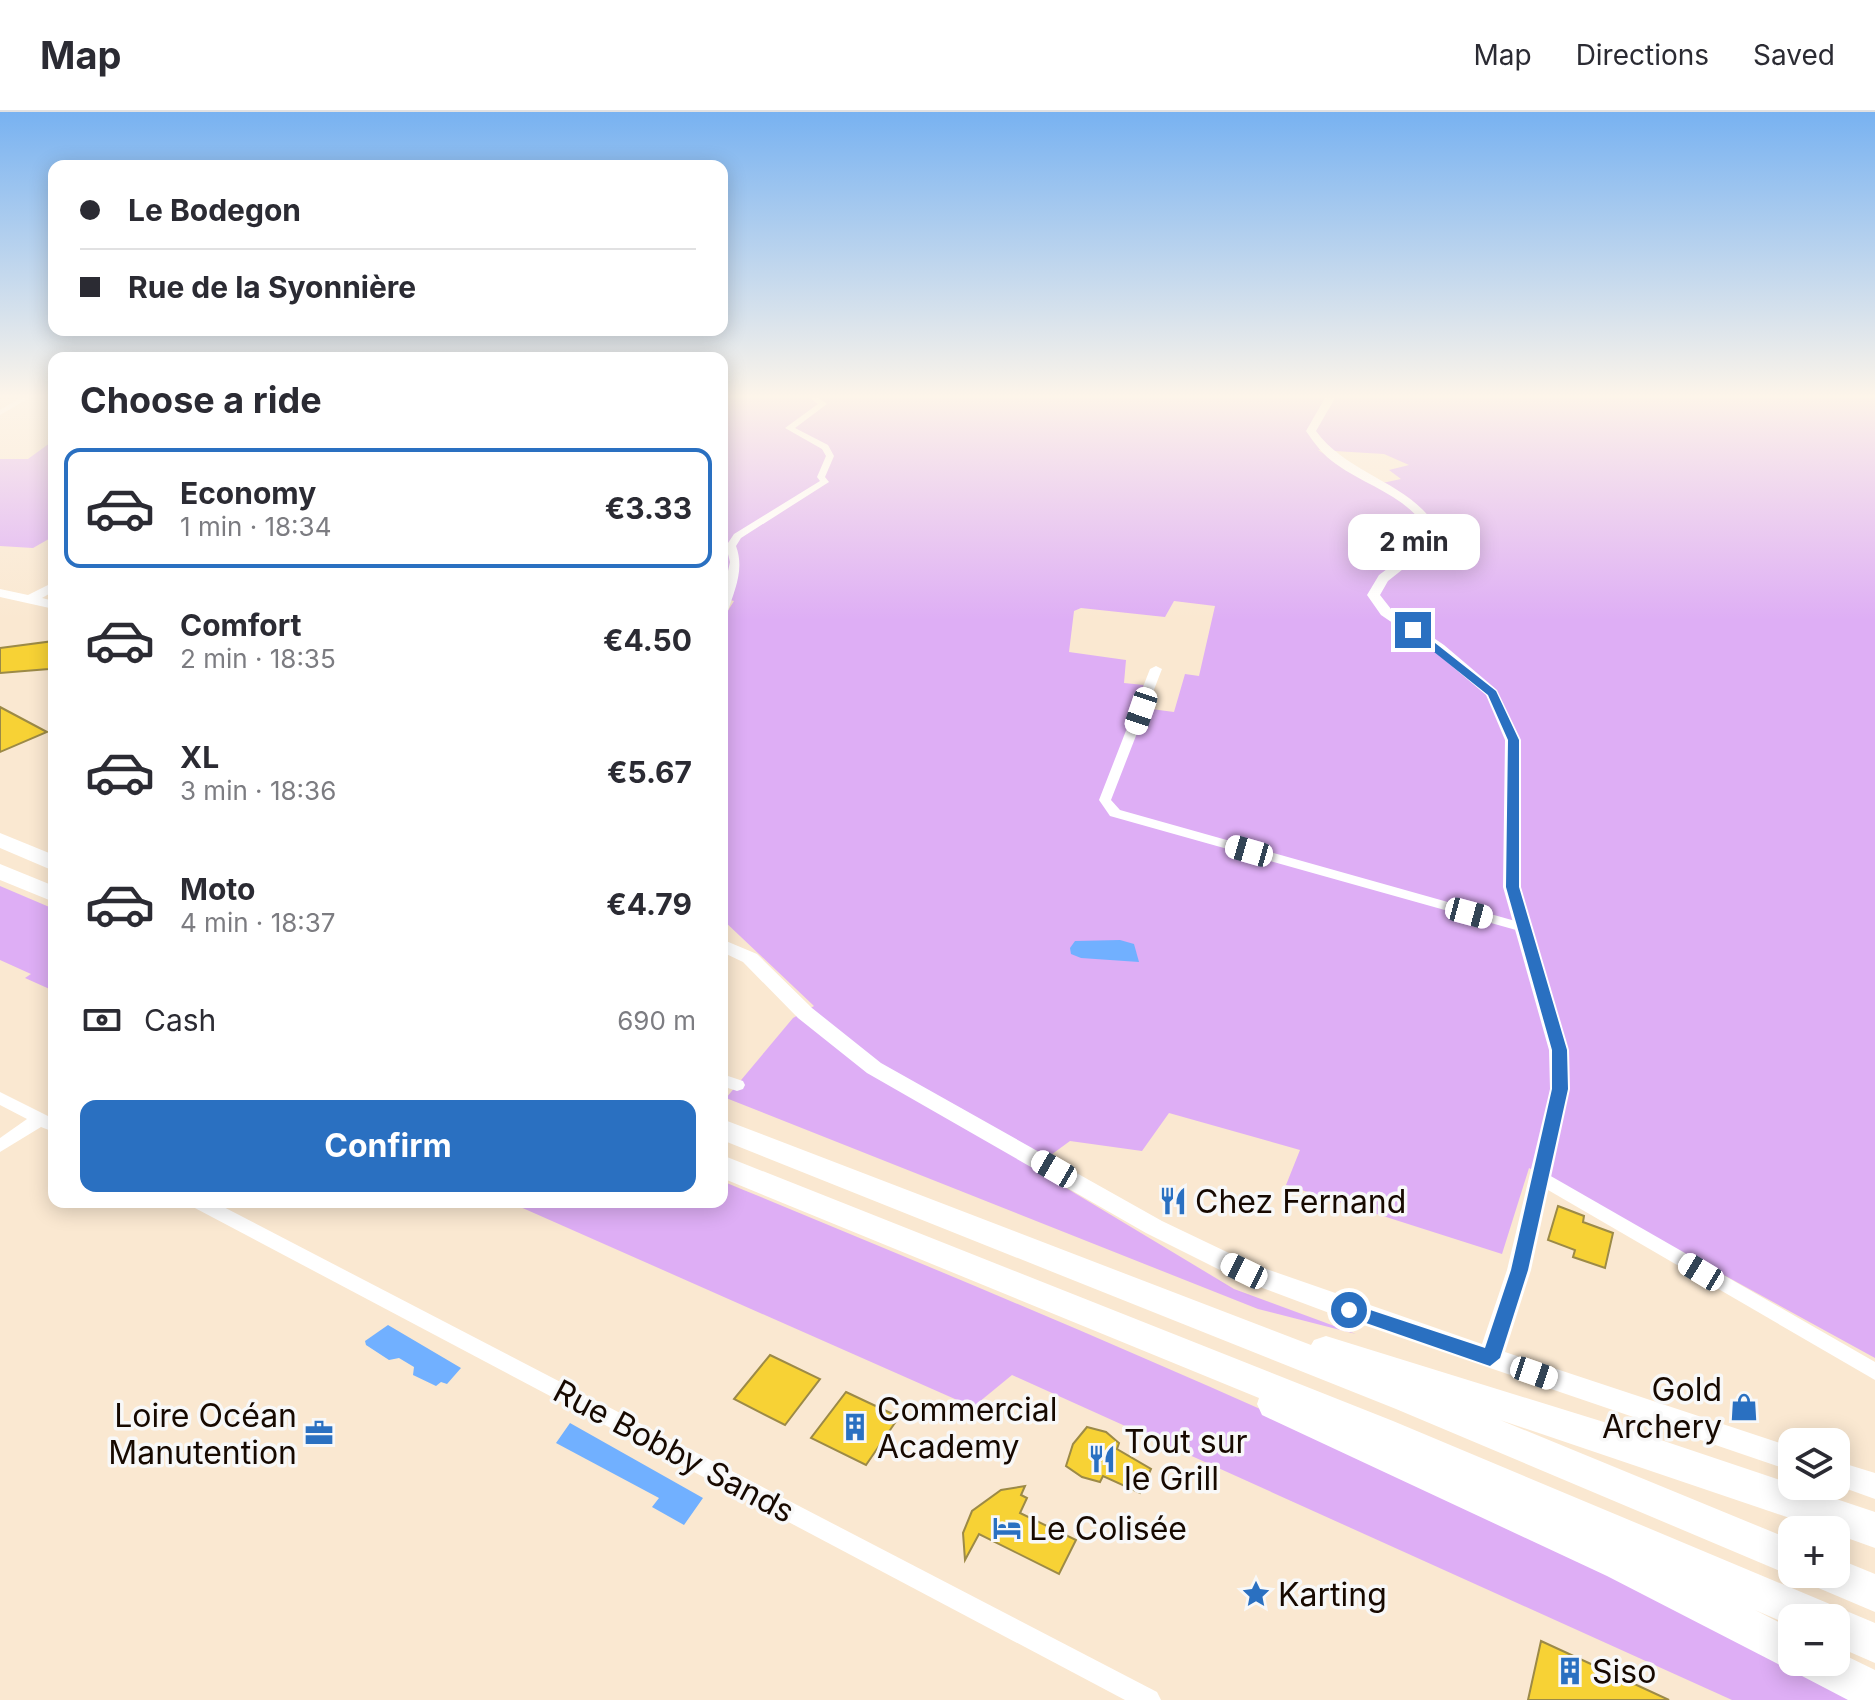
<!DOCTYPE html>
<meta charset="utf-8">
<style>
:root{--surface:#fff;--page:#f7f7f7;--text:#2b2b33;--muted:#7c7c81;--line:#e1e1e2;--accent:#2a70c1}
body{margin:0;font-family:Inter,sans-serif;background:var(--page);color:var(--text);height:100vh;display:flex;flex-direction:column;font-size:30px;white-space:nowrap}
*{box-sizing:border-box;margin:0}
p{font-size:26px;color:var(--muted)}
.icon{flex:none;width:44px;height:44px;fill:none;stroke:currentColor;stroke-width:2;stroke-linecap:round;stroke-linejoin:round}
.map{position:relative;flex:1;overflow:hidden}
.sheet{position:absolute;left:48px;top:240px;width:680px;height:856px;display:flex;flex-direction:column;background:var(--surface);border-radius:16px;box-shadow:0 4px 20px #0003}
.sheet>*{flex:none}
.banner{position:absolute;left:48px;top:48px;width:680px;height:176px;border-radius:16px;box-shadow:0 4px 20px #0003;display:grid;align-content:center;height:176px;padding:0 32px;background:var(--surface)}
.tools{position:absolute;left:1778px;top:1316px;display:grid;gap:16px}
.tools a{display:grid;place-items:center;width:72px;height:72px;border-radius:16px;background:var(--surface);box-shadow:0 4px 20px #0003;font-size:40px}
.end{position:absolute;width:36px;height:36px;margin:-18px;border:10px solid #2a70c1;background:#fff;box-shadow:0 0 0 4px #fff}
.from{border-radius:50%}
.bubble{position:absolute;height:56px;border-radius:16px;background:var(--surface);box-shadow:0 4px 20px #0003;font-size:26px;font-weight:700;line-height:56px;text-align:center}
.car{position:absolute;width:24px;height:48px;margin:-24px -12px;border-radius:10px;box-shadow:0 0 6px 2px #0007;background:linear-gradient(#fff 24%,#345 0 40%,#fff 0 76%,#345 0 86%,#fff 0)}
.banner b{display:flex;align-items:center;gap:28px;height:76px;font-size:30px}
.banner b+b{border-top:2px solid var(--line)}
.banner i{width:20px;height:20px;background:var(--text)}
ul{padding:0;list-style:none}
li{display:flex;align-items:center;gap:24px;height:120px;margin:0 16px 12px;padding:0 16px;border:4px solid transparent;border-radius:16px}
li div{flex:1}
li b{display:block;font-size:30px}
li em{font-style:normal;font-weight:700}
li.active{border-color:var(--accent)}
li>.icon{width:72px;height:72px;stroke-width:1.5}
h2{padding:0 32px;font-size:36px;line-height:96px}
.pay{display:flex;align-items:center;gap:20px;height:88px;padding:0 32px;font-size:30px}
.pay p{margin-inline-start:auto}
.cta{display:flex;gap:16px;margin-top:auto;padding:16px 32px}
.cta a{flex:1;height:92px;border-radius:16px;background:var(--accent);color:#fff;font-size:32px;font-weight:700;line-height:92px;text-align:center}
header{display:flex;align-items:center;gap:48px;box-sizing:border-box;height:112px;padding:0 40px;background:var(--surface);border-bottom:2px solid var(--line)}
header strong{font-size:38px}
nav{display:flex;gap:44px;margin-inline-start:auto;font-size:28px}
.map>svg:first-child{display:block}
.green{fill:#deaef5;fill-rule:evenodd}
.water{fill:#71b0ff}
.building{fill:#f7d235;stroke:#9c8a47;stroke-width:2}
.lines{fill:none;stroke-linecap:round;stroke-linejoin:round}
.street{fill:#fff;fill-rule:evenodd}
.secondary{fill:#fff;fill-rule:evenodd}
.highway{fill:#fff;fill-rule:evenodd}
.route{fill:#2a70c1}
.labels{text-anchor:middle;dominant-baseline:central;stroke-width:7;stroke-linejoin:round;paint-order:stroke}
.near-poi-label{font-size:32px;fill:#170900;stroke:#f8f8f8;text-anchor:start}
.near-street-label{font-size:32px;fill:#170900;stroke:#f8f8f8}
</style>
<header>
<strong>Map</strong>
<nav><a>Map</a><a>Directions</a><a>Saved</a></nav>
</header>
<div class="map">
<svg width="1875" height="1588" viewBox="0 0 1875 1588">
<rect width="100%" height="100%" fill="#fae8d1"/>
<g class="green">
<path d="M722 286H1875V1246L1529 1056 1502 1142 1286 1073 1300 1038 1169 1001 1142 1039 1070 1029 1033 1056 1234 1177 1356 1222 1258 1197 726 986 793 906 814 894 722 807V508L734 489 722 486ZM1318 338 1384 342 1409 353 1389 358 1401 367 1373 373ZM1174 489 1215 494 1199 564 1185 562 1174 600 1136 595 1144 573 1124 571 1126 548 1069 540 1074 499 1081 496 1165 505Z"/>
<path d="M54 328V424L33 436 0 434V347H28Z"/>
<path d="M0 774 54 797V879L25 866 31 862 0 848Z"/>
<path d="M722 1069C1031 1196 1340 1326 1639 1474 1712 1510 1783 1550 1855 1588H1732L1012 1263 973 1295 509 1090H722Z"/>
</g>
<g class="water">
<path d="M1120 828 1134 832 1139 850 1081 846 1071 842 1070 836 1075 829Z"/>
<path d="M388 1213 461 1256 447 1272 441 1270 436 1274 413 1263 414 1255 399 1246 389 1248 366 1233 365 1229Z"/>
<path d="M570 1311 703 1386 684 1413 652 1395 659 1386 556 1331Z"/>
</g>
<g class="building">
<path d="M54 529V553L49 557 0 561V536Z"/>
<path d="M0 595 47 620 0 640Z"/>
<path d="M1558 1094 1584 1104 1583 1110 1613 1121 1605 1156 1573 1145 1575 1138 1548 1128Z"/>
<path d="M770 1243 820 1267 785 1313 734 1287Z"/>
<path d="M846 1280 899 1305 866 1353 811 1326Z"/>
<path d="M1087 1315 1106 1320 1119 1331 1117 1337 1151 1357 1140 1381 1103 1364 1100 1370 1082 1365 1066 1354 1073 1332Z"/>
<path d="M1025 1374 1021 1383 1027 1386 1020 1401 1076 1428 1059 1462 979 1422 965 1448 963 1421 972 1399 1001 1378Z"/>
<path d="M1541 1529 1669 1588H1528Z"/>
</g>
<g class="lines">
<g class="street">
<path d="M20 286H29L0 303V298Z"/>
<path d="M810 286H819L827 292 795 316 828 333 834 344 825 365 829 370 741 426 736 434C745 458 734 479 727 502L722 505V486L730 450 726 434 734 422 820 369 817 365 826 344 822 337 785 316 818 292Z"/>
<path d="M1156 554 1162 557 1111 688 1120 698 1526 812 1528 815 1526 818H1516L1110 704 1099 688 1150 557Z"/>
<path d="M722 962 743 969 745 973 743 977 737 979 722 974Z"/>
<path d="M0 980 54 1007V1020L41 1015 0 1040V1026L27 1007 0 993Z"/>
<path d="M1542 1059 1875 1250V1268L1536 1071 1533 1066 1536 1061Z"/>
<path d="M190 1090H214L1157 1580 1161 1588H1125L193 1095Z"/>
</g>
<g class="secondary">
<path d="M1325 286H1335L1316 319C1350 366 1419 371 1442 426L1388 469 1380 483 1391 497 1444 533 1497 578 1521 628V775L1569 938 1570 977 1531 1158 1505 1240 1792 1335V1359L1340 1205 1236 1166 1146 1121 867 961 798 906 743 850 722 840V830L726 829 757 842 812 896 881 951 1162 1109 1252 1152 1482 1232 1507 1158 1550 977 1549 938 1503 775 1505 628 1486 583 1434 539 1381 503 1367 483 1379 463 1430 425C1413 385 1369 376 1336 352 1323 343 1315 332 1306 319Z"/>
<path d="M54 470V479L42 486 54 489V497L0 485V477L28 483Z"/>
<path d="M1836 1349 1875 1361V1387L1836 1373Z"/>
</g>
<g class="highway">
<path d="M0 721 54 743V759L0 736Z"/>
<path d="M0 752 54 774V790L0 768Z"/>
<path d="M722 1007 1311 1233 1314 1228 1326 1224 1649 1324 1875 1400V1436L1836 1422V1418H1825L1500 1308 1792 1428V1462H1797L1792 1464 1396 1297 722 1028Z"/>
<path d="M722 1043 1393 1309 1875 1511V1551L1836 1534V1506H1792V1514L1755 1498 1792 1517V1550H1836V1539L1875 1558V1588H1848L1802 1564 1798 1555 1792 1558 1778 1552 1607 1464 1262 1303 1257 1292 1259 1286 722 1066Z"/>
<path d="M1836 1446 1875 1462V1500L1816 1475 1811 1462H1836Z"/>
</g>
</g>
<linearGradient id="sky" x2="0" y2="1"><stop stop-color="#78b2f1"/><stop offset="0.56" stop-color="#fdf5ea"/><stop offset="1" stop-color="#fdf5ea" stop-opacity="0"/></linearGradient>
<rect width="1875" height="508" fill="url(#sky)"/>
<path class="route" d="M1409 516H1416L1496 579 1519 628V775L1567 938 1568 977 1528 1158 1500 1246 1490 1254 1343 1203 1340 1198 1349 1191 1485 1236 1511 1158 1552 977V938L1506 775 1508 628 1488 583 1409 520Z"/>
<defs>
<symbol id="restaurant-bare" viewBox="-9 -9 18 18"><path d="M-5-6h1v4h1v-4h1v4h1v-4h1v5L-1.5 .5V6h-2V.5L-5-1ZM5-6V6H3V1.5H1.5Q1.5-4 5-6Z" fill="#2a70c1" stroke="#f8f8f8" stroke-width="2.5" paint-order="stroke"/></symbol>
<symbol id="shop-bare" viewBox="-9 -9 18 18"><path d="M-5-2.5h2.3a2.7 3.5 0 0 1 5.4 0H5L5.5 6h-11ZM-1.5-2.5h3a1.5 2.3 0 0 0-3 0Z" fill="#2a70c1" stroke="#f8f8f8" stroke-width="2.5" paint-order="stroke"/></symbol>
<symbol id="building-bare" viewBox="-9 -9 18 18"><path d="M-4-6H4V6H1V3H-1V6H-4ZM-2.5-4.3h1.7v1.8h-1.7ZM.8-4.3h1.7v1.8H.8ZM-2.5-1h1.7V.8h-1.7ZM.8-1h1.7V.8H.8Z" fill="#2a70c1" stroke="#f8f8f8" stroke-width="2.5" paint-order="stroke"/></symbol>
<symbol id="office-bare" viewBox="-9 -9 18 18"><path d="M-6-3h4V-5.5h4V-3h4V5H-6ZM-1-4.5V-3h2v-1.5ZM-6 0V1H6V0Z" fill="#2a70c1" stroke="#f8f8f8" stroke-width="2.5" paint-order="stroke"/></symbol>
<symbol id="hotel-bare" viewBox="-9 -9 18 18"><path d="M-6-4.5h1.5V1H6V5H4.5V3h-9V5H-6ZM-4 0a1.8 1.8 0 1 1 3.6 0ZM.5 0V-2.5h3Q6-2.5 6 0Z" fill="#2a70c1" stroke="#f8f8f8" stroke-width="2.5" paint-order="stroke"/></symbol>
<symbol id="sight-bare" viewBox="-9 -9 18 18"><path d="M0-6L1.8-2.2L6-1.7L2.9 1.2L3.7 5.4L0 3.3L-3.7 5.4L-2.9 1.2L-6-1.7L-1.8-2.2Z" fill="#2a70c1" stroke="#f8f8f8" stroke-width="2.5" paint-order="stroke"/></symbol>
</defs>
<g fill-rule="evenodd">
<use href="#restaurant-bare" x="1153" y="1069" width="40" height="40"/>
<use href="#shop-bare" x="1724" y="1275" width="40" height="40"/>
<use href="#building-bare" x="835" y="1295" width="40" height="40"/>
<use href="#office-bare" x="299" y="1301" width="40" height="40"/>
<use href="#restaurant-bare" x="1082" y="1327" width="40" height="40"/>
<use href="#hotel-bare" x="987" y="1396" width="40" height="40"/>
<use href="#sight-bare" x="1236" y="1462" width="40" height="40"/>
<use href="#building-bare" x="1550" y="1539" width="40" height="40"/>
</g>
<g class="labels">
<g class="near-poi-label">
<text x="1195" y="1089">Chez Fernand</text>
<text x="1722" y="1277" text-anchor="end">Gold<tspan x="1722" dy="37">Archery</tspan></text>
<text x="877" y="1297">Commercial<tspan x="877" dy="37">Academy</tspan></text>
<text x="297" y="1303" text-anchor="end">Loire Océan<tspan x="297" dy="37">Manutention</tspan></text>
<text x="1124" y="1329">Tout sur<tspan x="1124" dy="37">le Grill</tspan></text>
<text x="1029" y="1416">Le Colisée</text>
<text x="1278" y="1482">Karting</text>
<text x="1592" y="1559">Siso</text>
</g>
<g class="near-street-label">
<text transform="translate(674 1339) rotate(28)">Rue Bobby Sands</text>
</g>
</g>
</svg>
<div class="tools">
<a><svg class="icon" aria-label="layers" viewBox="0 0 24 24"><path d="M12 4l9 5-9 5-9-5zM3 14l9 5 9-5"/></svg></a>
<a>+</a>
<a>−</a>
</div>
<i class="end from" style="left:1349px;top:1198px"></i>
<i class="end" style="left:1413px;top:518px"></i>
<div class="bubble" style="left:1348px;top:402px;width:132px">2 min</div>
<i class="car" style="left:1141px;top:599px;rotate:199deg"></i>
<i class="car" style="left:1249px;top:739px;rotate:286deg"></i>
<i class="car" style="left:1469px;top:801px;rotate:105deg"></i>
<i class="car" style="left:1054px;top:1057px;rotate:300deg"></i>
<i class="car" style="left:1244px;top:1159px;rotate:296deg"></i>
<i class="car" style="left:1701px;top:1160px;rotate:301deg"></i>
<i class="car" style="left:1534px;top:1261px;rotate:109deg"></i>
<div class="banner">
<b><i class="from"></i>Le Bodegon</b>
<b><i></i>Rue de la Syonnière</b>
</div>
<section class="sheet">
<h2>Choose a ride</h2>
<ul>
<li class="active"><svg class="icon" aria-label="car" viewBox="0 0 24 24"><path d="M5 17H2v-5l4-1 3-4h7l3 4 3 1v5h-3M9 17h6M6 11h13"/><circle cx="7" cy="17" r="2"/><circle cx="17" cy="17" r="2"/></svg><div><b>Economy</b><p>1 min · 18:34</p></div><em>€3.33</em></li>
<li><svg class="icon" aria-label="car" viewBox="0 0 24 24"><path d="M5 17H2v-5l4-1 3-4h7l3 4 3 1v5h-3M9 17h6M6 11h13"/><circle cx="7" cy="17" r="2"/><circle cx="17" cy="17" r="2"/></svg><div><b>Comfort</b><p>2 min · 18:35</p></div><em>€4.50</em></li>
<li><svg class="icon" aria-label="car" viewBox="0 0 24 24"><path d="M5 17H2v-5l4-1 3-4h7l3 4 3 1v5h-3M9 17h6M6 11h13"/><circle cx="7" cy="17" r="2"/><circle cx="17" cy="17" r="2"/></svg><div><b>XL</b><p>3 min · 18:36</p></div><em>€5.67</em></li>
<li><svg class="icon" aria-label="car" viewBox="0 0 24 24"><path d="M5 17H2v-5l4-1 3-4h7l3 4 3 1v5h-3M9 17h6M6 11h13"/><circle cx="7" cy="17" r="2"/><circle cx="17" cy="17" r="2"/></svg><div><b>Moto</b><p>4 min · 18:37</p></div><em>€4.79</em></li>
</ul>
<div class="pay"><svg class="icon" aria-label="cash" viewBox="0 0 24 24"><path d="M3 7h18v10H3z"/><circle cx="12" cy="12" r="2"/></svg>Cash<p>690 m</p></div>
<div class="cta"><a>Confirm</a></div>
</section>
</div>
